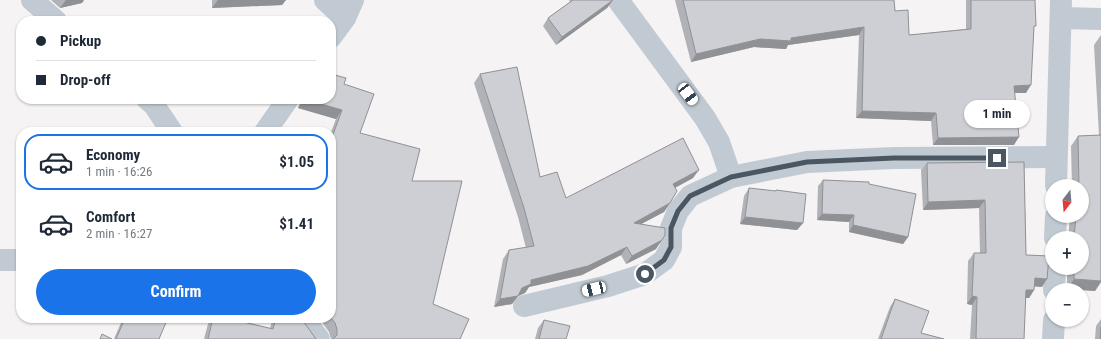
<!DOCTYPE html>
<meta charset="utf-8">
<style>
:root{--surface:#fff;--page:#f6f6f7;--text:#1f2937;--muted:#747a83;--line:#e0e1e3;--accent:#1a73e8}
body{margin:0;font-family:"Roboto Condensed",sans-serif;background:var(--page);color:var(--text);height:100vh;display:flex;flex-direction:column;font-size:15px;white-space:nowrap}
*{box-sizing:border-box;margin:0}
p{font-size:13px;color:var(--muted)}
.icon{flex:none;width:22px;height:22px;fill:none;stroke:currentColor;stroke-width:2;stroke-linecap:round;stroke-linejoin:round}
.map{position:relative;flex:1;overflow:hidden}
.side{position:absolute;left:16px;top:127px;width:320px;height:196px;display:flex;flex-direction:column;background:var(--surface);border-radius:16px;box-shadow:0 1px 3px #0004}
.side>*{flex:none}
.banner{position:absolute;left:16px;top:16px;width:320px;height:88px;border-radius:16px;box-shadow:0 1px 3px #0004;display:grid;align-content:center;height:88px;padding:0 20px;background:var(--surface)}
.needle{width:26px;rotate:196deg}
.fabs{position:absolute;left:1045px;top:179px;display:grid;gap:8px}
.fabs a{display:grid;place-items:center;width:44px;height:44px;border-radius:50%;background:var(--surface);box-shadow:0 1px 3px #0004;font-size:20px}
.end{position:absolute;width:18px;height:18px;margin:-9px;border:5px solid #4a5661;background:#fff;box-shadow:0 0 0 2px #fff}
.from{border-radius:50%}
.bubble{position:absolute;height:28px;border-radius:14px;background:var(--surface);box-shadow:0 1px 3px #0004;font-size:13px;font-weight:700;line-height:28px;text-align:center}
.car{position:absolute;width:12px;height:24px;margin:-12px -6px;border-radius:5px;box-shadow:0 0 3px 1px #0007;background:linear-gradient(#fff 24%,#345 0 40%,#fff 0 76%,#345 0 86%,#fff 0)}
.banner b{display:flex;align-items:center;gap:14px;height:38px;font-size:15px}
.banner b+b{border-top:1px solid var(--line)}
.banner i{width:10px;height:10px;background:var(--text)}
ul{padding:7px 0 0;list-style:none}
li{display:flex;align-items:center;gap:12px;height:56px;margin:0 8px 6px;padding:0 12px;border:2px solid transparent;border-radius:16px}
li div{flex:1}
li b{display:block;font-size:15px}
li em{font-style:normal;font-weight:700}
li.current{border-color:var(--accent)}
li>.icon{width:36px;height:36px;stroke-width:1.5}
.cta{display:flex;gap:8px;margin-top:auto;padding:8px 20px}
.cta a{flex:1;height:46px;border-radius:24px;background:var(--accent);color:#fff;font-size:16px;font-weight:700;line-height:46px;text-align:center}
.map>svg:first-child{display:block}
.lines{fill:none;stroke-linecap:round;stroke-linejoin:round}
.minor{stroke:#c1cad2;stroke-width:22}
.wall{fill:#b0b2b7}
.shaded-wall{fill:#909195}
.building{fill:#cdcfd5;stroke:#909195}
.route{stroke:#4a5661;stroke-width:5}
</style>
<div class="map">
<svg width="1101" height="339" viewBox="0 0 1101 339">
<rect width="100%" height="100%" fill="#f5f3f3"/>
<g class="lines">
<g class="minor">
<path d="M32 0 56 21"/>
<path d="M325 0 345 18"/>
<path d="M618 0 705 118 719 142 731 177"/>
<path d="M1062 18 1101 19"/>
<path d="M331 37 345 18 353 0"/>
<path d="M147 99 154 105 172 132"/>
<path d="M265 132 288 99"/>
<path d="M1056 186 1061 0"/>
<path d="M1055 238 1056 216"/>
<path d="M0 260H21"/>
<path d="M1054 290 1055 268"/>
<path d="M524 306 608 286 645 274 664 260 671 247V228L678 211 690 196 731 177 807 162 894 158 1056 157"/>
<path d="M303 318 319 339"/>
<path d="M1053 339 1054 320"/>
</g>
</g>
<g class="wall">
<path d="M51 0H84L82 3 60 8Z"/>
<path d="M212 0H286L282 5 212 8Z"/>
<path d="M569 0H613L607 8 556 45 543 26 548 18 570 2Z"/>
<path d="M675 0H894L895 11 909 35 966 29V0H1035L1034 29 1026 93H1014V145H933L931 121 856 118 859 35 788 45 786 49 754 47 691 62Z"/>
<path d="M1101 35V282L1095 291 1067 289V268H1082V238H1068L1070 217V216H1082V186H1072L1071 146 1078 136 1099 135 1094 45Z"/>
<path d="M480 74 540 177 566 198 693 178 675 188 670 203 664 212 641 224 656 249 626 264 621 255 582 275 529 287 525 293 518 296 512 304 494 307 503 259 509 250 526 248 518 217 474 83Z"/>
<path d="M344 84 360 133 412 181 433 304 460 339H331L329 332 319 318H331V132L336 119 298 108 301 99H331Z"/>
<path d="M1024 162 1026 255 1042 287 1034 286V290L1029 298H1025L1024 339H970L972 305 967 304 968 261 974 253H980L979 208 923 210 921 170 927 163Z"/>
<path d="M823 180 869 184 908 237 903 244 849 232V222L817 220 818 186Z"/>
<path d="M749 188 775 191 776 190 803 223 797 230 740 224 744 196Z"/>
<path d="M895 299 921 333 944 339H878L890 307Z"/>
<path d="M123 318H162L159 339H114Z"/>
<path d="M212 318H226L270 328 272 321 274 318H301L316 339H204L208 324Z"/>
<path d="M1101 319V339H1095L1096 326Z"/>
<path d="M544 320 566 339H535L538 328Z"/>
</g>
<g class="shaded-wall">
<path d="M66 0H84L82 3 60 8Z"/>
<path d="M218 0H286L282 5 212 8Z"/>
<path d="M613 0 607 8 556 45 562 37Z"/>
<path d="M864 27 859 35 788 45 786 49 754 47 691 62 696 54 760 39 791 38Z"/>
<path d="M1031 85 1026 93H1008L1014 86Z"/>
<path d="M304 99 342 110 336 119 298 108Z"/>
<path d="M862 111 936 113 931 121 856 118Z"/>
<path d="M1019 137 1014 145H933L938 138Z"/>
<path d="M699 170 693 178 667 192 673 184Z"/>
<path d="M985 200 979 208 923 210 928 202Z"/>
<path d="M670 203 664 212 628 231 634 223Z"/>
<path d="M822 214 854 215 849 222 817 220Z"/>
<path d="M745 217 803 223 797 230 740 224Z"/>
<path d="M853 225 908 237 903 244 849 232Z"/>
<path d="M662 240 656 249 626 264 632 256Z"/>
<path d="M627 247 621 255 582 275 529 287 525 293 518 296 512 304 494 307 500 299 522 288 531 280Z"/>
<path d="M1035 278 1047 279 1042 287 1029 286Z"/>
<path d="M1074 279 1101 281V282L1095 291 1067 289Z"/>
<path d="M1026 290H1034L1029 298H1020Z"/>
<path d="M972 296 977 297 972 305 967 304Z"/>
</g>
<g class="building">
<path d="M573 0H613L562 37 548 18Z"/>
<path d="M683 0H894L895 11 908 10 909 35 971 29V0H1035L1036 26H1034L1031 85 1014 86 1019 137 938 138 936 113 862 111 864 27 791 38V41L760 39 696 54Z"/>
<path d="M517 67 540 177 557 172 566 198 683 138 699 170 673 184 677 191 670 203 634 223 665 228V235L662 240 632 256 627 247 588 266 531 280V284L522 288 518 296 500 299 509 250 534 246 524 208 480 74Z"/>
<path d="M331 74 346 78 344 84 374 94 360 133 420 149 412 181H462L433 304 469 319 460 339H333L337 335V329L335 323 331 318V214L333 208 331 207V140L342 110 304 99H331Z"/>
<path d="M1101 135V281L1074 279V268H1082V238H1074L1076 216H1082V186H1079L1078 136Z"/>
<path d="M1024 162 1026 255 1049 256 1047 279 1035 278 1034 290H1026L1024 339H976L977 297 972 296 974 253H986L985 200 928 202 927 163Z"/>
<path d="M823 180 869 182V184L916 194 908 237 853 225 854 215 822 214Z"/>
<path d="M749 188 776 191V190L806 194 803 223 745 217Z"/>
<path d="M895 299 929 311 921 333 944 339H881Z"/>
<path d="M125 318H162L167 320 159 339H116Z"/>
<path d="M213 318H226L273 329 276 318H301L316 339H208Z"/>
<path d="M544 320 570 326 566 339H539Z"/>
<path d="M1101 327V339H1100Z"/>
<path d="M102 334 112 339H100Z"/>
</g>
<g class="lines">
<path class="route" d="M645 274 664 260 671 247V228L678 211 690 196 731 177 807 162 894 158H997"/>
</g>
</svg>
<div class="fabs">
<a><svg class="needle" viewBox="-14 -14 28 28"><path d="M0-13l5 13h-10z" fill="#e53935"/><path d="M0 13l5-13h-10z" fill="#747a83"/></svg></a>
<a>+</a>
<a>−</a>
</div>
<i class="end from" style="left:645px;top:274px"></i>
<i class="end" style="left:997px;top:158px"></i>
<div class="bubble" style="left:964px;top:100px;width:66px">1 min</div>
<i class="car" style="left:688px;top:94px;rotate:143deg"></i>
<i class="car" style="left:594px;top:289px;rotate:257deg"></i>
<div class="banner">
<b><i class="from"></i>Pickup</b>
<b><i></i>Drop-off</b>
</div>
<section class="side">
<ul>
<li class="current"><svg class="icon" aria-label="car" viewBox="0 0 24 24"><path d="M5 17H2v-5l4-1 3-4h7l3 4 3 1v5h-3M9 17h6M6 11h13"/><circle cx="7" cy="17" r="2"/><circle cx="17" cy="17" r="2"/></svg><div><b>Economy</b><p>1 min · 16:26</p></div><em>$1.05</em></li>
<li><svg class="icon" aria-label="car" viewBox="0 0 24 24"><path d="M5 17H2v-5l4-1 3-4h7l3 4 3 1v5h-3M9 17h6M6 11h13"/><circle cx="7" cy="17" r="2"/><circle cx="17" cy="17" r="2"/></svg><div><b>Comfort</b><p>2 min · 16:27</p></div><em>$1.41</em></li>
</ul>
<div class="cta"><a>Confirm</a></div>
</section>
</div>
